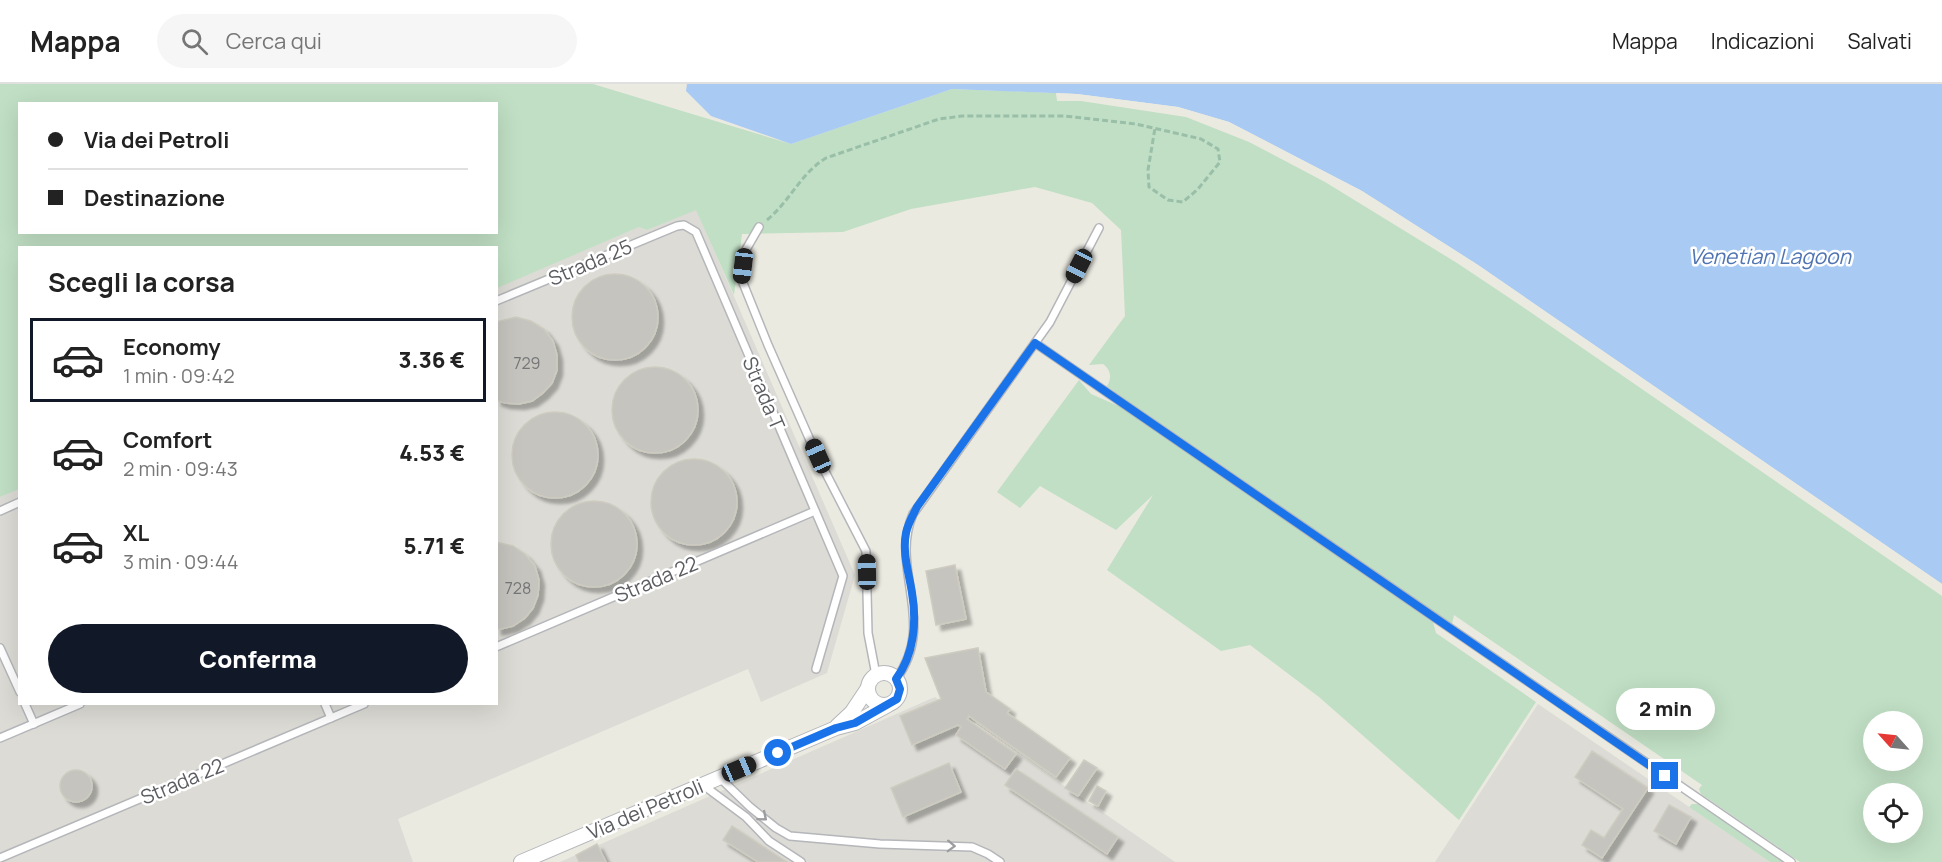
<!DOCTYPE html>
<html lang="it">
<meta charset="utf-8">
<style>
:root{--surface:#fff;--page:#f6f6f6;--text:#222;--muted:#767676;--line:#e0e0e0;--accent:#111827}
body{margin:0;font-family:Manrope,sans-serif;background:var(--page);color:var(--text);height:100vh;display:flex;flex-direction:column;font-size:22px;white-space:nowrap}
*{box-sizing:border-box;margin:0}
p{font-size:20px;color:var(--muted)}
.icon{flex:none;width:33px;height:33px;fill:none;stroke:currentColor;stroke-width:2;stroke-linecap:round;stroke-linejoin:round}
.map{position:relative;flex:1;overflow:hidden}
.side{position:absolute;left:18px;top:162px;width:480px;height:459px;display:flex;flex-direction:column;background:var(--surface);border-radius:0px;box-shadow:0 6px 24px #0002}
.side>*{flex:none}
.top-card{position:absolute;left:18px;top:18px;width:480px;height:132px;border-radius:0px;box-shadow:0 6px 24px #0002;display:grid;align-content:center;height:132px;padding:0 30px;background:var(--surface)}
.needle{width:39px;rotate:297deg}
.buttons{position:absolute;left:1863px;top:627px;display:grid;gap:12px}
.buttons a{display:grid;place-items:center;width:60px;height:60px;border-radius:50%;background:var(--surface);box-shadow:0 6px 24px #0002;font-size:30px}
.end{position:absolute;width:27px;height:27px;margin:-14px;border:8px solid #1a73e8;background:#fff;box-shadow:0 0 0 3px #fff}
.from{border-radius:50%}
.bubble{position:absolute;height:42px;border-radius:21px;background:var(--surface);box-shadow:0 6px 24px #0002;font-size:20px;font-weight:800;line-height:42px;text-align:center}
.car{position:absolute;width:18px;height:36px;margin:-18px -9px;border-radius:8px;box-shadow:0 0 4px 2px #0007;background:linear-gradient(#222 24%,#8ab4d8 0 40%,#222 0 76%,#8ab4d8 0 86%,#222 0)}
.top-card b{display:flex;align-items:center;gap:21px;height:57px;font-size:22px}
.top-card b+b{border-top:2px solid var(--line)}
.top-card i{width:15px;height:15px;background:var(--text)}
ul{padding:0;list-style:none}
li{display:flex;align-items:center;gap:18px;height:84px;margin:0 12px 9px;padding:0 18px;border:3px solid transparent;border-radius:0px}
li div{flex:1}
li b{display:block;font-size:22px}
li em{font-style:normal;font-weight:800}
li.current{border-color:var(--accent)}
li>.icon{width:54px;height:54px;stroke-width:1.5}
h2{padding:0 30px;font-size:27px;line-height:72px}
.button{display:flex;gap:12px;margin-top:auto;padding:12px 30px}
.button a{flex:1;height:69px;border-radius:36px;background:var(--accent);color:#fff;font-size:24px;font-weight:800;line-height:69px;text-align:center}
header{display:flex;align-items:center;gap:36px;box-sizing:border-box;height:84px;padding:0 30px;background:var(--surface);border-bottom:2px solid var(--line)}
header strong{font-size:28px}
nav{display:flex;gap:33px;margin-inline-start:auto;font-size:21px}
.search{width:420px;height:54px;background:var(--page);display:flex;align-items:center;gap:15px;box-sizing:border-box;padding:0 21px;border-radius:33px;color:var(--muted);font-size:22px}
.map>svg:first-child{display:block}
.industrial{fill:#dcdbd5}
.green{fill:#c0dfc4;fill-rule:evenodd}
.water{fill:#a8caf3}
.pier{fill:#ebeae1}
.building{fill:#c6c4be;stroke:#ceccc0;stroke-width:1.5;filter:url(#shadow)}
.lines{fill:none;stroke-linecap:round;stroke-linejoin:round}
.lane-casing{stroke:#b4b6ba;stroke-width:10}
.street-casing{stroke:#b4b6ba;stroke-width:16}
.path{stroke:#9abfa9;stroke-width:3;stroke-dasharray:6 3;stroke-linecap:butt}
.lane{stroke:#fff;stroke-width:7}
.street{stroke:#fff;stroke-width:14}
.oneway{stroke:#9c9da0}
.route{stroke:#1a73e8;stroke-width:8}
.labels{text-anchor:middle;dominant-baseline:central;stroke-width:5;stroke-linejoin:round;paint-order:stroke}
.number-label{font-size:16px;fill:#757678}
.street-label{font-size:20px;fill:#5a5c60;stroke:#fff}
.water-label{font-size:21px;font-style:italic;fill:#4f74b2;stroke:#fff}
</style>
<header>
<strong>Mappa</strong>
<div class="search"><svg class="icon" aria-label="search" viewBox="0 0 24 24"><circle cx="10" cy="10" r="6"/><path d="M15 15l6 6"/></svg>Cerca qui</div>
<nav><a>Mappa</a><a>Indicazioni</a><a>Salvati</a></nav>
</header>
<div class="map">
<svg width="1942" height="778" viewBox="0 0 1942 778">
<defs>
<filter id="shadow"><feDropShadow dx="5.5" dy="5.5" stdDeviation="1.5" flood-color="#0004"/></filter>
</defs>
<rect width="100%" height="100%" fill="#ebeae1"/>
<g class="industrial">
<path d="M696 125 855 491 827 589 761 618 748 585 398 735 413 778H0V413L19 404 20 620H496L497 203 639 143 647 146Z"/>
<path d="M935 613 1175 778H560Z"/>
<path d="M1538 620 1770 778H1435Z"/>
</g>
<g class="green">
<path d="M0 0H593L791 60 952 5 1056 9 1057 17H1081L1186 33 1249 58 1325 98 1457 179 1517 219 1942 512V778H1800L1701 710 1699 705 1702 701 1454 531 1452 540 1120 312 1107 302C1112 294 1111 286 1103 280L1089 281 1125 232 1121 146 1092 119 1035 103 911 125 843 148 742 150 734 211 696 126 647 146 639 143 497 204 496 164H20L19 405 0 413ZM20 20H496V148H20ZM1874 638H1912V676H1874ZM1874 710H1912V748H1874Z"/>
<path d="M1079 296 1091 310 1121 323 1433 538 1436 549 1536 618 1459 736 1319 613 1250 561 1221 567 1107 486 1153 411 1116 446 1040 402 1020 424 997 408Z"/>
<path d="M1692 720H1698L1784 778H1770L1689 723Z"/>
</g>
<path class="water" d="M687 0H1942V500L1478 181 1362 107 1229 38 1178 23 1077 10 952 5 791 60 711 32 686 7Z"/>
<path class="pier" d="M1056 9 1077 10 1178 23 1229 38 1362 107 1478 181 1942 500V503L1476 183 1361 110 1228 41 1178 26 1076 13 1057 12Z"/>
<g class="building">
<circle cx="615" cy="233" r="43"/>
<path d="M516 233 531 237 544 245 553 257 557 271V286L552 299 543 309 532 317 519 320 505 319 496 316V238Z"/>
<circle cx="655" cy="326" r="43"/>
<circle cx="555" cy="371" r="43"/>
<circle cx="694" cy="418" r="43"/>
<circle cx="594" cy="460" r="43"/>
<path d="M496 458 513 462 525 470 535 482 539 496 538 511 533 524 525 534 513 542 501 545H496Z"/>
<path d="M955 481 966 535 936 541 926 487Z"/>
<path d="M978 564 986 608 1010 625 1007 629 1070 674 1056 693 969 632 967 635 1016 670 1005 685 956 651 961 643 958 641 912 661 900 632 941 615 925 574Z"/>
<path d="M1592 667 1648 704 1602 774 1582 761 1591 746 1604 754 1623 725 1575 693Z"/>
<path d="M1084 676 1097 684 1078 712 1065 704Z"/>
<path d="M949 679 961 708 903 733 891 704Z"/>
<path d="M1016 685 1118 753 1107 770 1005 701Z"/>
<circle cx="76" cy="702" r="16"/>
<path d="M1097 702 1106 707 1098 722 1089 717Z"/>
<path d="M1669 721 1691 733 1676 760 1654 747Z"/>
<path d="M732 742 787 778H758L723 756Z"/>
<path d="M597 760 606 778H579L576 771Z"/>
</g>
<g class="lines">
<defs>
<g id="lane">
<path d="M759 143 744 169 741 194 768 261 817 372 866 467 868 549 876 591"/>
<path d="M496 217 677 142 684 141 696 148 843 492 816 585"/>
<path d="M1035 259 1791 778"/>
<path d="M0 427 20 418"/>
<path d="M496 563 815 427"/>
<path d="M0 564 20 608"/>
<path d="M896 595C938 539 889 485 913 430L1050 238 1099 144"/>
<path d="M25 620 34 640"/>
<path d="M325 620 331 634"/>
<path d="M0 654 80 620"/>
<path d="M720 694 750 723 776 744 790 752 880 760 972 763 988 770 1000 778"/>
<path d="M703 701 746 733 769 757 801 778"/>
<path d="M0 774 364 620"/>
</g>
<g id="street">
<circle cx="884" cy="605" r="16"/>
<path d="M837 642 852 628 868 604"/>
<path d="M521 778 836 644 855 639 888 621"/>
</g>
</defs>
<use href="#lane" class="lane-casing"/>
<use href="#street" class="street-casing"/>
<path class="path" d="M767 136C791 116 800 90 826 74L939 35 962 32H1065L1136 40 1201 55 1218 65 1220 78 1198 105 1183 118 1168 116 1149 103 1148 86 1155 44"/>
<use href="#lane" class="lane"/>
<use href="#street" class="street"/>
</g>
<defs><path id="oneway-chevron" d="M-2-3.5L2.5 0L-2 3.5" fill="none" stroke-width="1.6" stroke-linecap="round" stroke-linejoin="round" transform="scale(1.5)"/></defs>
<g class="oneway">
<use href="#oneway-chevron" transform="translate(763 733) rotate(40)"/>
<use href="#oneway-chevron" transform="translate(951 762) rotate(2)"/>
</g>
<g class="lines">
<path class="route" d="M778 669 836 644 855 639 897 615 900 605 896 595C914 571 917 538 912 509 909 489 902 469 906 449 908 439 913 431 917 423L1035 259 1665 692"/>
</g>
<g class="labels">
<g class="number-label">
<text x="527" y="279">729</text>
<text x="518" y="504">728</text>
</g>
<g class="street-label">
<text transform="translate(590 178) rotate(-23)">Strada 25</text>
<text transform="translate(764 309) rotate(67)">Strada T</text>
<text transform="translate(656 495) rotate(-23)">Strada 22</text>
<text transform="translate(182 697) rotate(-23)">Strada 22</text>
<text transform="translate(645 725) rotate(-23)">Via dei Petroli</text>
</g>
<g class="water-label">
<text x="1770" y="172">Venetian Lagoon</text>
</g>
</g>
</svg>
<div class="buttons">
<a><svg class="needle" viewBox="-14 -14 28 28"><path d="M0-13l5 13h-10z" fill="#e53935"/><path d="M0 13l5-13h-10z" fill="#767676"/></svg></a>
<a><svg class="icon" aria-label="locate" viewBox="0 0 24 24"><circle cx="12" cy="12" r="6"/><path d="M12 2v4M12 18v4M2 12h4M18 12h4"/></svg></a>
</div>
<i class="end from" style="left:778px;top:669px"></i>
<i class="end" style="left:1665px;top:692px"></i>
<div class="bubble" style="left:1616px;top:604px;width:99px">2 min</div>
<i class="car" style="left:743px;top:182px;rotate:187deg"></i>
<i class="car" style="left:1079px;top:182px;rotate:207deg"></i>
<i class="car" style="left:818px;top:372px;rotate:336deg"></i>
<i class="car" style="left:867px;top:488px;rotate:359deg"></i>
<i class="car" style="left:739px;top:685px;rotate:67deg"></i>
<div class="top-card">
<b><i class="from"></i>Via dei Petroli</b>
<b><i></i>Destinazione</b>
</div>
<section class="side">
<h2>Scegli la corsa</h2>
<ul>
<li class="current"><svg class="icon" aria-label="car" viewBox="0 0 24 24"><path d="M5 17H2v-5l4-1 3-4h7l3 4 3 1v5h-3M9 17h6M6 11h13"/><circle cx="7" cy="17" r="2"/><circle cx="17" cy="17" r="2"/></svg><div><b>Economy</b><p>1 min · 09:42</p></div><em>3.36 €</em></li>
<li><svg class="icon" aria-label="car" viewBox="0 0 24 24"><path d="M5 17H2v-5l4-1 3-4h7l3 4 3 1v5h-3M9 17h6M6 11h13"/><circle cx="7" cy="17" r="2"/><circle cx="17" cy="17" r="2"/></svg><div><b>Comfort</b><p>2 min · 09:43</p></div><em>4.53 €</em></li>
<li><svg class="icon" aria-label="car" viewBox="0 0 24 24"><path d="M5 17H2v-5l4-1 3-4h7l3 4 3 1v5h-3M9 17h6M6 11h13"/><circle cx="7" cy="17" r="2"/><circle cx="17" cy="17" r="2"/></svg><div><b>XL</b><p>3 min · 09:44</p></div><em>5.71 €</em></li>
</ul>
<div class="button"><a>Conferma</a></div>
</section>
</div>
